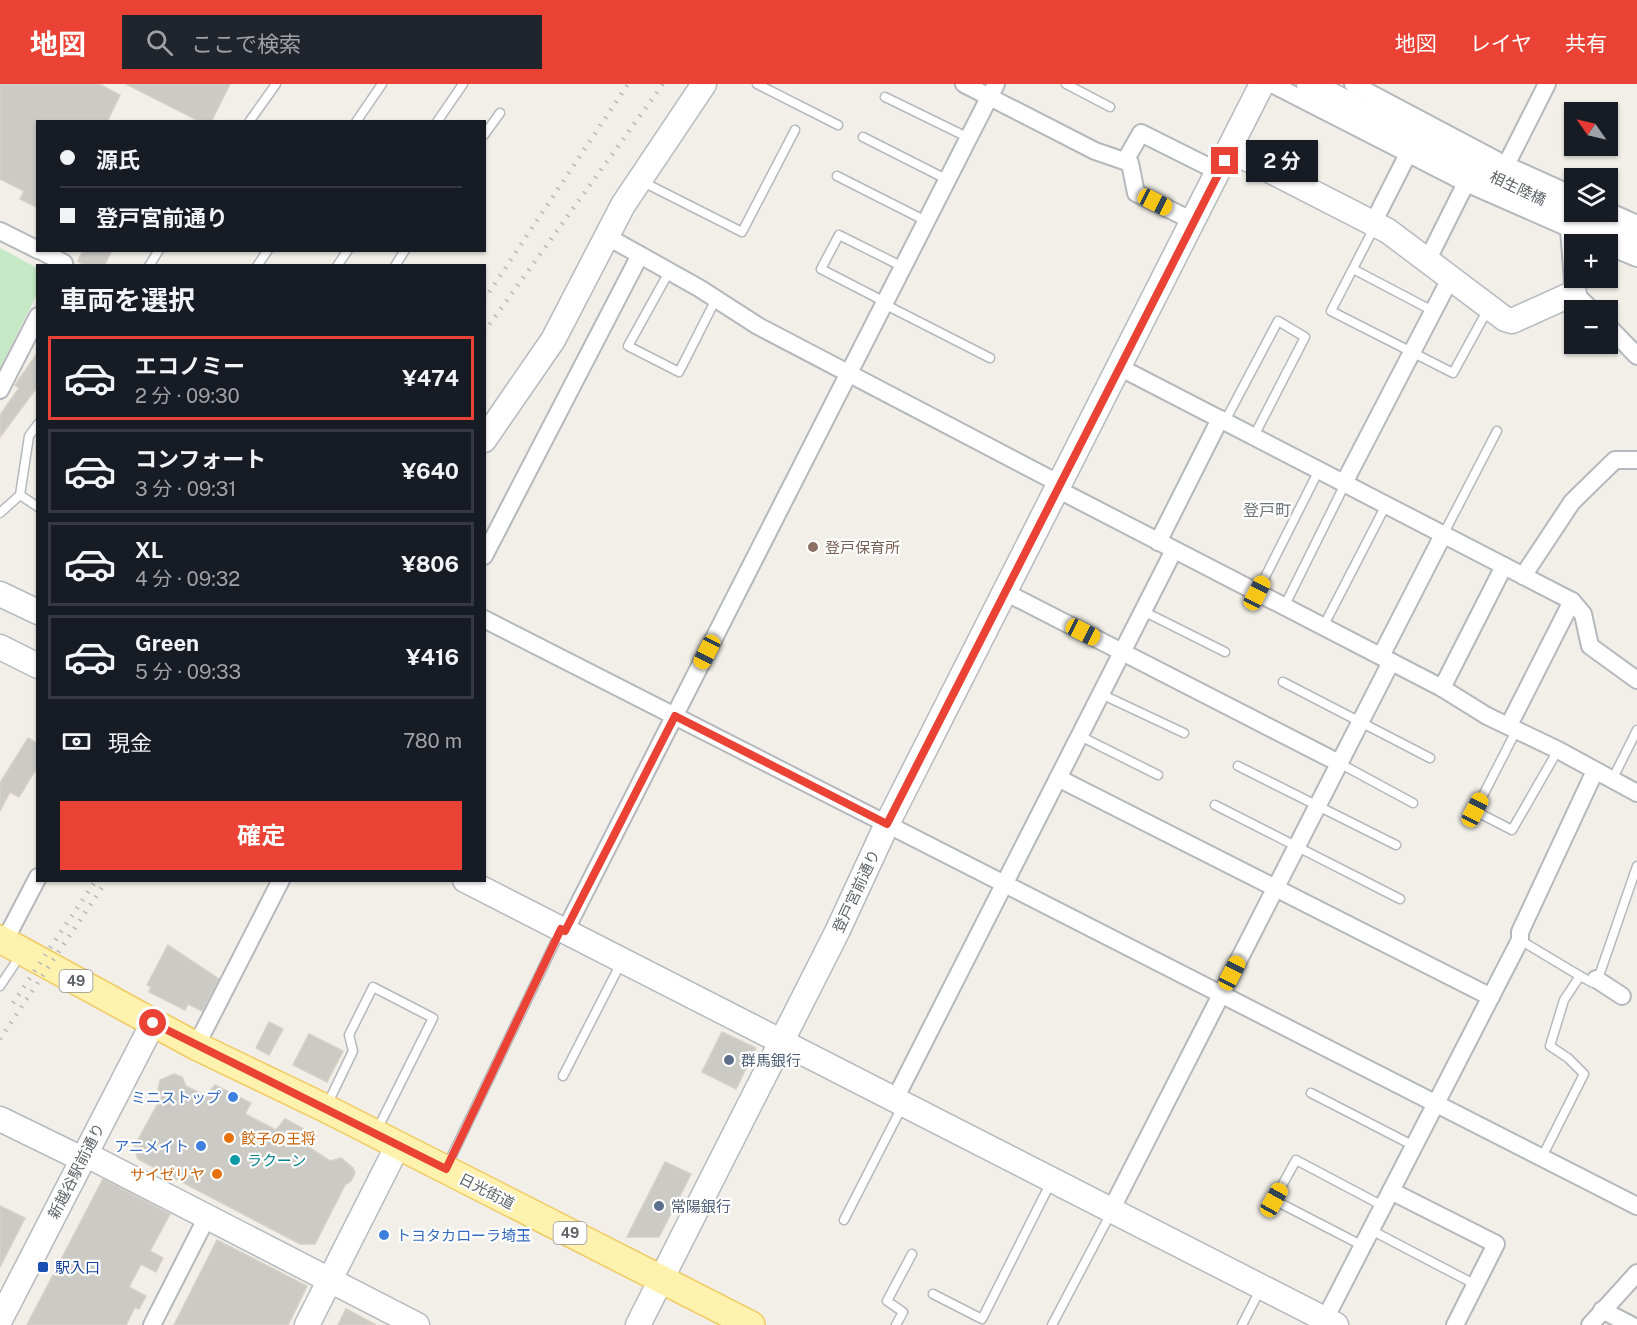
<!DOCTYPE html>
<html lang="ja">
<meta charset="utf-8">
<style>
:root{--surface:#171b24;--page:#20242c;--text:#f1f3f6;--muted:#9ea1a6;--line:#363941;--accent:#ea4335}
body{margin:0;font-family:"Public Sans","Noto Sans JP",sans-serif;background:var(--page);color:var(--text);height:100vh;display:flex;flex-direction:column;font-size:22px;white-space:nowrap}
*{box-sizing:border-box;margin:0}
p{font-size:20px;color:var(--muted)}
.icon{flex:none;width:33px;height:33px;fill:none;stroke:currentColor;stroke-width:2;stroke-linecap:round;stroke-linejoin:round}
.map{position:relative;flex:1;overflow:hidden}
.panel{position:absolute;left:36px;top:180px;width:450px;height:618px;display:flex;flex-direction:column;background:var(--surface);border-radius:0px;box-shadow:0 2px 4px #0004}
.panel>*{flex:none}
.hud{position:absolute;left:36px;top:36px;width:450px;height:132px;border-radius:0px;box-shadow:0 2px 4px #0004;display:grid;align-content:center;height:132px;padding:0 24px;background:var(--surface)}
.needle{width:39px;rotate:304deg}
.tools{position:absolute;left:1564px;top:18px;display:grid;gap:12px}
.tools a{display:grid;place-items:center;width:54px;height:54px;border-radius:0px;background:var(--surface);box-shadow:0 2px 4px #0004;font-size:30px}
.end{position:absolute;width:27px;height:27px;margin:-14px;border:8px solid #ea4335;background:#fff;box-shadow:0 0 0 3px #fff}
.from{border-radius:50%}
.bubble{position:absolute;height:42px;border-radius:0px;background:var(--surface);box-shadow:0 2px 4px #0004;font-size:20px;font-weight:700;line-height:42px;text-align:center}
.car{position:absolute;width:18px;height:36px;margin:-18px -9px;border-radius:8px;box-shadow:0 0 4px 2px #0007;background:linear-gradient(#f5c518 24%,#345 0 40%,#f5c518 0 76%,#345 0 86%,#f5c518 0)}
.hud b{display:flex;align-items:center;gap:21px;height:57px;font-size:22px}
.hud b+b{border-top:2px solid var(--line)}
.hud i{width:15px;height:15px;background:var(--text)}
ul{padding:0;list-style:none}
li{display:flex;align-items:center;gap:18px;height:84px;margin:0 12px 9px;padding:0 12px;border:3px solid var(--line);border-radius:0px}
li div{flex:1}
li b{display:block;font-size:22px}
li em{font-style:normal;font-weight:700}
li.current{border-color:var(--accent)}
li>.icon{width:54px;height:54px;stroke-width:1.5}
h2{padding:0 24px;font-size:27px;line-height:72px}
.pay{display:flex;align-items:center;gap:15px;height:66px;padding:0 24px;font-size:22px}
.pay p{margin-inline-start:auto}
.primary-button{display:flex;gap:12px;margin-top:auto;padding:12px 24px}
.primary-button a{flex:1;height:69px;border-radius:0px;background:var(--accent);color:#fff;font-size:24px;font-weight:700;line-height:69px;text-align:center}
header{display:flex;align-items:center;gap:36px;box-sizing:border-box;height:84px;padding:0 30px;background:var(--accent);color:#fff}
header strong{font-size:28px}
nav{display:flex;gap:33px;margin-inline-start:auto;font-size:21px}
.search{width:420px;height:54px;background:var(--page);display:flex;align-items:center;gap:15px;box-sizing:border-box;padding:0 21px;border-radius:0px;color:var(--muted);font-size:22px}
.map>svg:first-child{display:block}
.green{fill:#c5e8c5}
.building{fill:#cccac5;stroke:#d6d1c6;stroke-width:1.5}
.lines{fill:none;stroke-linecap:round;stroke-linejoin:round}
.lane-casing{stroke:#b5b8bc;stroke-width:11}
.street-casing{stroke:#b5b8bc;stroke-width:20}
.secondary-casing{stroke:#b6babf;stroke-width:27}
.primary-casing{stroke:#f2c960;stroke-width:30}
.lane{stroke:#fff;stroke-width:8}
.street{stroke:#fff;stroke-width:16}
.secondary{stroke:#fff;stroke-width:24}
.primary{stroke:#fff2af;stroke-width:27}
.rail{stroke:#b6b7b8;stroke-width:4.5;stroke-dasharray:1.5 8;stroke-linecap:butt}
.route{stroke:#ea4335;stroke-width:8}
.education-dot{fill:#8d6e63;stroke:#fff;stroke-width:2}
.service-dot{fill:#5c6f8a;stroke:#fff;stroke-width:2}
.shop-dot{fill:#3f7fe0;stroke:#fff;stroke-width:2}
.food-dot{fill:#e8710a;stroke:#fff;stroke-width:2}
.culture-dot{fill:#0f9aa8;stroke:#fff;stroke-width:2}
.transit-dot{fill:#1a4fb4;stroke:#fff;stroke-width:2}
.labels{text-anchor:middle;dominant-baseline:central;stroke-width:4.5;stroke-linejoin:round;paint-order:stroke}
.shield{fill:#fff;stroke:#8f9295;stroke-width:1.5}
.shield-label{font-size:14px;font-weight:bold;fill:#5f6368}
.street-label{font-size:15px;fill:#5f6368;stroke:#fff}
.education-label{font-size:15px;fill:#785e54;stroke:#fff;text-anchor:start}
.service-label{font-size:15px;fill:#4e5e75;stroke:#fff;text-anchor:start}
.shop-label{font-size:15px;fill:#366cbe;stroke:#fff;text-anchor:end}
.food-label{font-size:15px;fill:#c56008;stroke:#fff;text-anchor:start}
.culture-label{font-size:15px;fill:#0d838f;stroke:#fff;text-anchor:start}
.transit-label{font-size:15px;fill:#164399;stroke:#fff;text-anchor:start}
.neighbourhood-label{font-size:16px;fill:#70757a;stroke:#fff}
</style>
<header>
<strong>地図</strong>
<div class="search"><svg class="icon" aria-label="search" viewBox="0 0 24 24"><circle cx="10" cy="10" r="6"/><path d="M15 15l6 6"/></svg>ここで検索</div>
<nav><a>地図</a><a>レイヤ</a><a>共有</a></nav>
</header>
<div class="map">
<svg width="1637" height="1241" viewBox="0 0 1637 1241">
<rect width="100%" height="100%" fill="#f1efe8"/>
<path class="green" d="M0 164 37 184V210L0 284Z"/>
<g class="building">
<path d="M0 0H99L120 11 107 38H38V124L20 115 24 107 0 95Z"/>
<path d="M126 0H230L211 38H201Z"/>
<path d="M83 166H112L104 182H87L78 177Z"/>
<path d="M38 268V302L0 353V331L19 304 15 301Z"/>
<path d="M28 654 38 660V682L19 713 10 708 0 727V699Z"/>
<path d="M168 861 219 895 202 927 188 920 185 926 149 908 151 903 147 901Z"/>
<path d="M269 938 283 945 269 971 256 964Z"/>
<path d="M722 948 756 964 736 1005 702 988Z"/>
<path d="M309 950 343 967 327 998 293 981Z"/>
<path d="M174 990 182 993 186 1002 206 1012 215 1001 251 1019 245 1030 276 1046 285 1035 317 1052 310 1064 330 1077 341 1074 353 1084 355 1089 351 1097 345 1101 315 1160H300L138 1075 134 1063 162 1012 158 1006 160 996Z"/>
<path d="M665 1078 691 1090 659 1153H627Z"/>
<path d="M103 1095 170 1130 150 1167 163 1174 156 1188 141 1180 129 1203 146 1212 139 1225 135 1223 126 1241H27Z"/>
<path d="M0 1122 25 1134 0 1183Z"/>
<path d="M217 1156 307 1202 288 1241H174Z"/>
<path d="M346 1225 376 1241H338Z"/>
</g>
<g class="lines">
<defs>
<g id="lane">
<path d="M757 0 838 41"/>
<path d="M1066 0 1110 23"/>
<path d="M885 13 969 54"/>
<path d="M249 38 276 0"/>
<path d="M356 38 382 0"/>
<path d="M437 38 463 0"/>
<path d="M484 51 500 29"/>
<path d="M863 53 948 96"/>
<path d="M837 92 926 137"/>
<path d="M641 97 742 148 795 46"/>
<path d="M1374 144 1331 227 1453 289 1488 225"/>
<path d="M149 182 159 166"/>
<path d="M257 182 268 166"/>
<path d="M337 182 348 166"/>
<path d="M395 182 405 166"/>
<path d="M1353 185 1433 227"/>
<path d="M669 188 628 262 679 288 716 215"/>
<path d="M885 218 821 185 839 151 903 183"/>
<path d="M884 220 990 274"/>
<path d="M1225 337 1278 237 1305 253 1254 352"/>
<path d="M20 411 38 423"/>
<path d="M0 429 20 411 29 352 38 340"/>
<path d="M1443 451 1497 347"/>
<path d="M1257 509 1319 386"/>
<path d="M1284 523 1345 400"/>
<path d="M1143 527 1225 568"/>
<path d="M1323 543 1386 421"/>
<path d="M1283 598 1430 674"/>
<path d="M1101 610 1184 649"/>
<path d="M1517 645 1475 727 1512 746 1558 666"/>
<path d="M1080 652 1158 691"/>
<path d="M1339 679 1413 719"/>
<path d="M1238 682 1396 761"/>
<path d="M1612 696 1637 646"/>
<path d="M1215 721 1400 815"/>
<path d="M1520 856 1580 892"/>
<path d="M0 902 14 881"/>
<path d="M563 992 622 877"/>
<path d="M1311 1009 1414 1062"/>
<path d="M327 1021 353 967 349 951 373 903 433 934 377 1046"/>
<path d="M1542 1073 1584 990 1568 974 1550 962 1564 916 1580 892 1593 899 1599 892 1637 782"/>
<path d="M447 1082 561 846"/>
<path d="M844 1136 903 1021"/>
<path d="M1371 1146 1476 1201"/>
<path d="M1363 1162 1274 1116 1296 1076 1383 1122"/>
<path d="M933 1210 982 1235 1051 1098"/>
<path d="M896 1241 903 1228 887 1217 912 1170"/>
<path d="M1052 1241 1112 1127"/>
<path d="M1242 1241 1261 1204"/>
</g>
<g id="street">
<path d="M964 0 1095 67 1130 79 1136 109 1193 137"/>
<path d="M1272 0 1466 99 1605 160"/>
<path d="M1353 0 1506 81 1575 112"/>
<path d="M1125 77 1141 49 1219 88"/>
<path d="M1506 81 1547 0"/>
<path d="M1608 127 1637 140"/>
<path d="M1373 139 1408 70"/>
<path d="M1569 146 1574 209 1592 226"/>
<path d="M0 147 38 166"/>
<path d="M606 152 699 204 758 242 1060 400"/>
<path d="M1608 162 1637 174"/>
<path d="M39 166 64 179 63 182"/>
<path d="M1428 175 1466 99"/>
<path d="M1608 242 1637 272"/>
<path d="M1119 283 1572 517 1583 530 1590 562 1637 596"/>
<path d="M0 306 38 232"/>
<path d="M1344 399 1451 193"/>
<path d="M1057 405 1442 604 1487 632 1558 666 1637 709"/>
<path d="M1158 458 1220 335"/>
<path d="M484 472 640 171"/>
<path d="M1523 492 1572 418 1615 376H1637"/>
<path d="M1005 508 1339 679"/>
<path d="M484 535 1637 1122"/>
<path d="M1381 572 1443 451"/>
<path d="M1442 604 1504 482"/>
<path d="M1509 641 1572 517"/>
<path d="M1058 694 1491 913"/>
<path d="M565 847 996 0"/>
<path d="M4 858 38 793"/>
<path d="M1596 895 1622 912"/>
<path d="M196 962 281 796"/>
<path d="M895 1015 1174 466"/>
<path d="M1391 1107 1496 1160 1455 1241"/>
<path d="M1111 1126 1391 578"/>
<path d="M1602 1226 1631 1241"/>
<path d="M1325 1235 1520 856V848L1595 687"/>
<path d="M152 1241 207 1133"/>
<path d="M1590 1241 1637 1189"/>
</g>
<g id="secondary">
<path d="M1309 0 1475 84 1637 156"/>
<path d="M1230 66 1388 147 1505 235 1512 237 1574 209"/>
<path d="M484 356 553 256 623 121 704 0"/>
<path d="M0 510 38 528"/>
<path d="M0 563 38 582"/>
<path d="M465 796 1336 1241"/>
<path d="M0 1035 82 1075"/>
<path d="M85 1070 417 1241"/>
<path d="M0 1236 153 939"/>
<path d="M307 1241 398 1061"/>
<path d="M638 1241 837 848 887 740 1262 0"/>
</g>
<path id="primary" d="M0 855 196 962 325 1024 751 1241"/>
</defs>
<use href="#lane" class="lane-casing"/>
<use href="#street" class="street-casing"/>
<use href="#secondary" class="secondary-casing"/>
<use href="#primary" class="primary-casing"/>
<use href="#lane" class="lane"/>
<use href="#street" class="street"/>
<use href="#secondary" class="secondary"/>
<use href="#primary" class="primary"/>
<g class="rail">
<path d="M484 216 628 0"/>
<path d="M484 248 663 0"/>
<path d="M13 919 96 796"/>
<path d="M0 955 107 796"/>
</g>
</g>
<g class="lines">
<path class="route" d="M153 939 446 1085 561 845 565 847 675 632 887 740 1225 77"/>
</g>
<circle class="education-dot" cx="813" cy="463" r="6"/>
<g class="service-dot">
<circle cx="729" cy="976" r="6"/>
<circle cx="659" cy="1122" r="6"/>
</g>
<g class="shop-dot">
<circle cx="233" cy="1013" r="6"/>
<circle cx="201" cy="1062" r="6"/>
<circle cx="384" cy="1151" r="6"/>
</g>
<g class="food-dot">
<circle cx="229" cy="1054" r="6"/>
<circle cx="217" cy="1090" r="6"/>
</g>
<circle class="culture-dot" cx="235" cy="1076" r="6"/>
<rect class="transit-dot" x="37" y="1177" width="12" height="12" rx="3"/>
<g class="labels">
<g class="shield">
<rect x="59.5" y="886" width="33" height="22" rx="4.5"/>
<rect x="553.5" y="1138" width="33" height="22" rx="4.5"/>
</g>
<g class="shield-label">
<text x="76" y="897">49</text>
<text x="570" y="1149">49</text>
</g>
<g class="street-label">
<text transform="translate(1518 104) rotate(25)">相生陸橋</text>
<text transform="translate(856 807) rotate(-65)">登戸宮前通り</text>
<text transform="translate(76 1087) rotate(-63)">新越谷駅前通り</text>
<text transform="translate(487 1107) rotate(27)">日光街道</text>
</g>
<g class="education-label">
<text x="825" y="463">登戸保育所</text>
</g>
<g class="service-label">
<text x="741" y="976">群馬銀行</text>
<text x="671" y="1122">常陽銀行</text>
</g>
<g class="shop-label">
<text x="221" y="1013">ミニストップ</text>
<text x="189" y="1062">アニメイト</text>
<text x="396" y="1151" text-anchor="start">トヨタカローラ埼玉</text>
</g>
<g class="food-label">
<text x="241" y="1054">餃子の王将</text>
<text x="205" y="1090" text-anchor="end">サイゼリヤ</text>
</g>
<g class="culture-label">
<text x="247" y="1076">ラクーン</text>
</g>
<g class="transit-label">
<text x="55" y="1183">駅入口</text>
</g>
<g class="neighbourhood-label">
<text x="1267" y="426">登戸町</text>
</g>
</g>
</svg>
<div class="tools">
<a><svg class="needle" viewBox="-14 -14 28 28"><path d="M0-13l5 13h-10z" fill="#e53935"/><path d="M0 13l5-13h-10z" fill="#9ea1a6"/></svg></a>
<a><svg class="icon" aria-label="layers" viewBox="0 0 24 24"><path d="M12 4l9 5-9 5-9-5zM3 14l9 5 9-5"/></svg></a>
<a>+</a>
<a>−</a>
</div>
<i class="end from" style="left:153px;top:939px"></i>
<i class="end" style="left:1225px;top:77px"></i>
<div class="bubble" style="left:1246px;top:56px;width:72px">2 分</div>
<i class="car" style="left:1155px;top:118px;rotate:117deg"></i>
<i class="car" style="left:1257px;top:509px;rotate:27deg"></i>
<i class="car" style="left:1083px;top:548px;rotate:117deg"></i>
<i class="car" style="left:707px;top:568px;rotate:207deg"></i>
<i class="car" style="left:1475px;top:726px;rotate:27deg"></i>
<i class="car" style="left:1232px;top:889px;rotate:27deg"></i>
<i class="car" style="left:1274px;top:1116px;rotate:29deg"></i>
<div class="hud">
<b><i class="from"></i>源氏</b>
<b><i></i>登戸宮前通り</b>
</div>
<section class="panel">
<h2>車両を選択</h2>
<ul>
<li class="current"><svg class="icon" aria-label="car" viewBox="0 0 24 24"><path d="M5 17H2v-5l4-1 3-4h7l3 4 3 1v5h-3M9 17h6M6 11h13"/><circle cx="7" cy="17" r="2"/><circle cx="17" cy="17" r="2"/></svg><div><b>エコノミー</b><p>2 分 · 09:30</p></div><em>¥474</em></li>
<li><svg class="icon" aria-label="car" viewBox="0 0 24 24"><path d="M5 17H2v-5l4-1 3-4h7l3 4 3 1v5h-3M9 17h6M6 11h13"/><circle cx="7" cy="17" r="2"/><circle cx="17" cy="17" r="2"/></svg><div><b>コンフォート</b><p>3 分 · 09:31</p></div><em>¥640</em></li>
<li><svg class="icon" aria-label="car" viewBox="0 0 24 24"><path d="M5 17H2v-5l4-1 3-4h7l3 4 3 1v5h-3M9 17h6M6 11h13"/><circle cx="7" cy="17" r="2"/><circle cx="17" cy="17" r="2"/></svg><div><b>XL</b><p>4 分 · 09:32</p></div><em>¥806</em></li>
<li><svg class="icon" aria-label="car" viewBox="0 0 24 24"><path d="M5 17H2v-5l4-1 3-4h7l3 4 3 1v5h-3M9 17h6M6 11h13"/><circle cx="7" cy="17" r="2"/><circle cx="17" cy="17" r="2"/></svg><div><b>Green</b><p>5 分 · 09:33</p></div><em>¥416</em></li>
</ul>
<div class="pay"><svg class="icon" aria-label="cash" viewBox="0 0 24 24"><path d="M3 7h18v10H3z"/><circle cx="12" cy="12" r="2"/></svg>現金<p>780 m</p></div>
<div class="primary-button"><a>確定</a></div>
</section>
</div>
